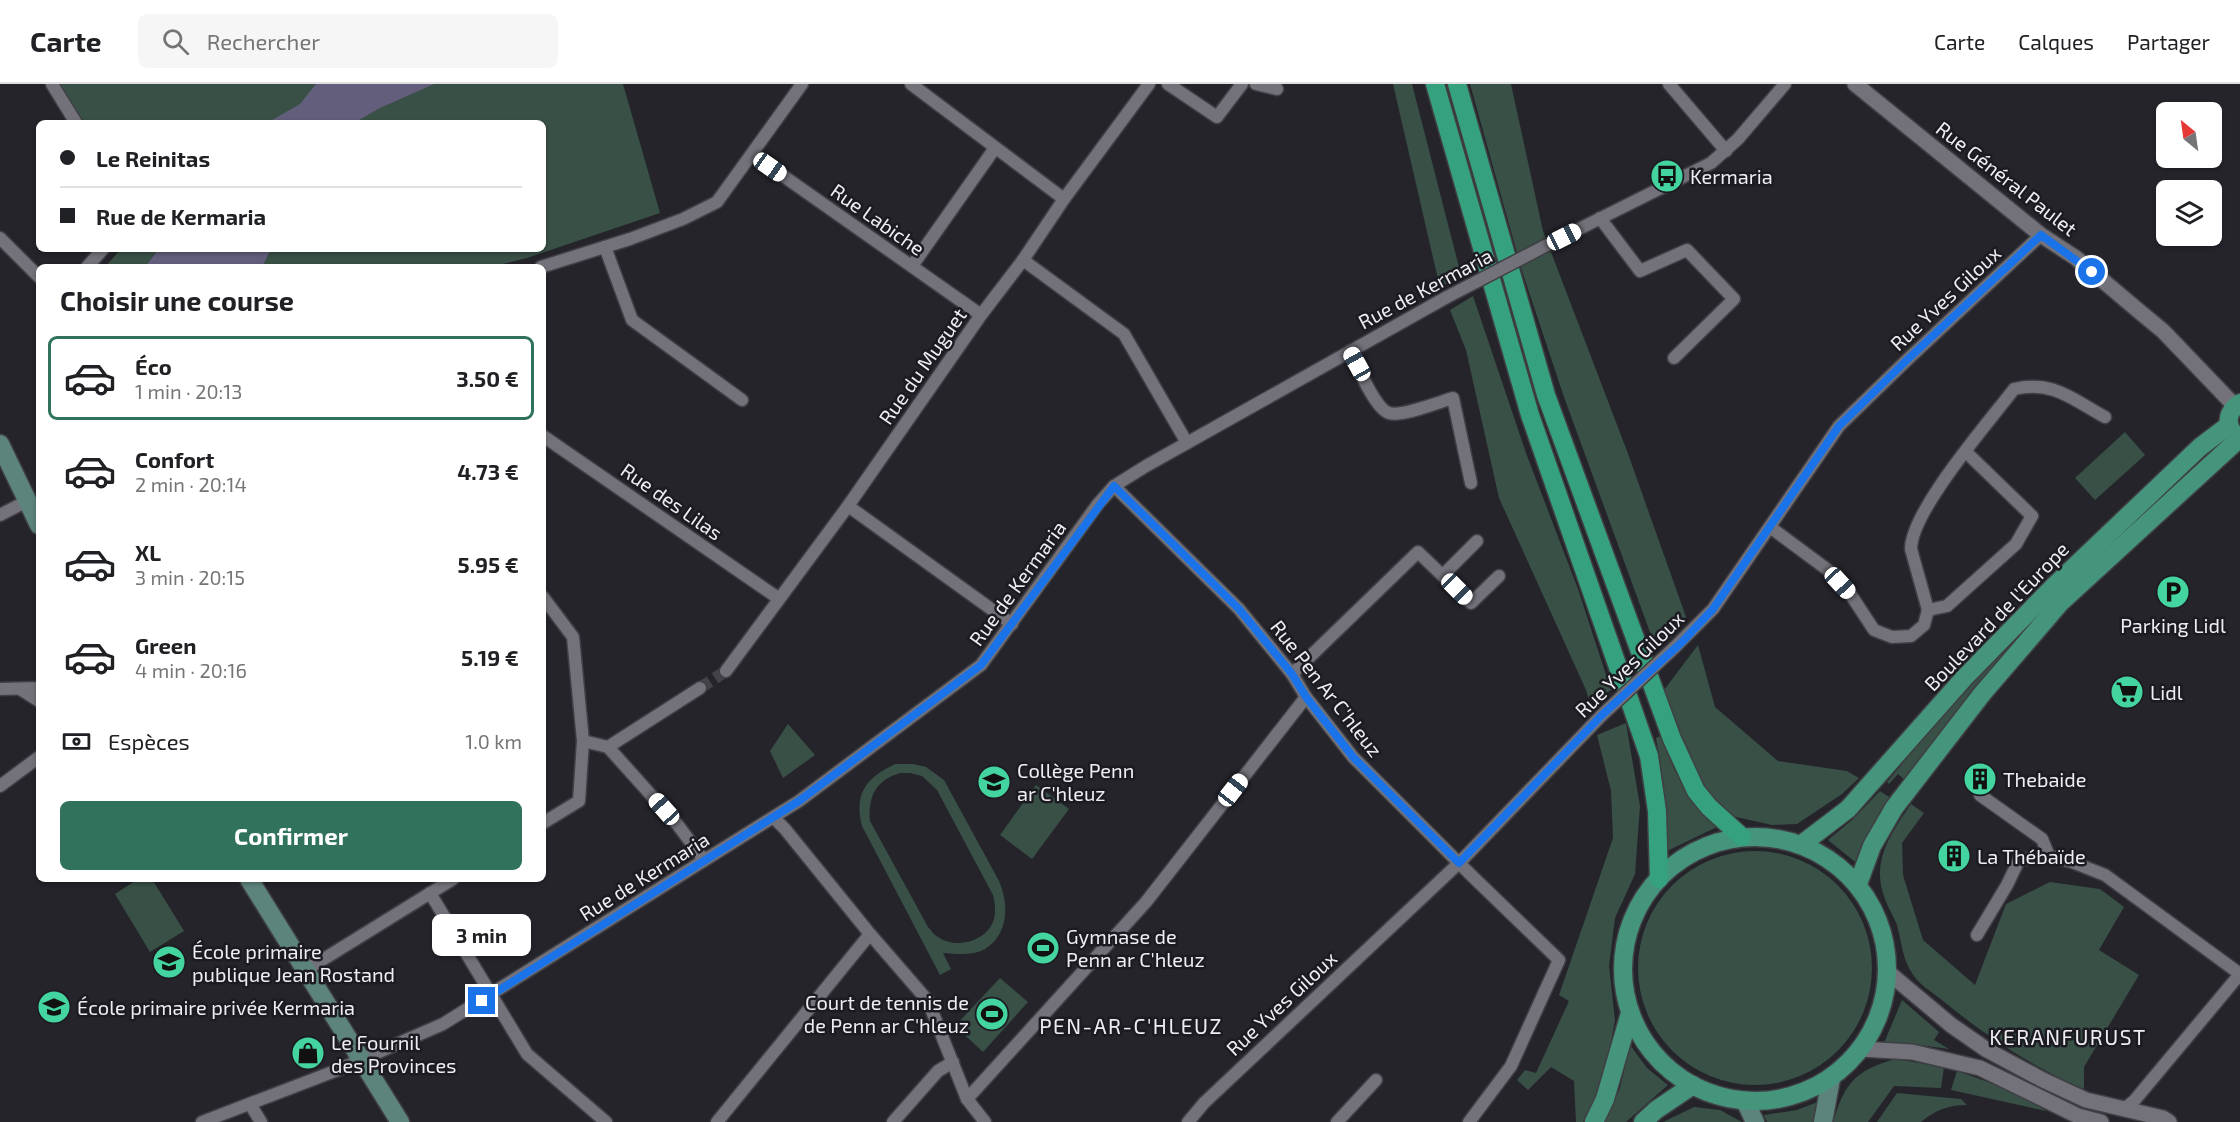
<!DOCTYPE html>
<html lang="fr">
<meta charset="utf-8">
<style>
:root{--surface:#fff;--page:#f6f6f6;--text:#202124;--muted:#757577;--line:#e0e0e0;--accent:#30725b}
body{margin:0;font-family:"Exo 2",sans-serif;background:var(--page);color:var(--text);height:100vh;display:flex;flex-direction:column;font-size:22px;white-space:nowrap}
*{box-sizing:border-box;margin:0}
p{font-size:20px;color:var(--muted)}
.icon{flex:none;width:33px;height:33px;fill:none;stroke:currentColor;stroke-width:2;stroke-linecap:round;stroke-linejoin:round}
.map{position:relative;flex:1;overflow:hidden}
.drawer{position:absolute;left:36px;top:180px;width:510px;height:618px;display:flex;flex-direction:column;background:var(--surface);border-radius:9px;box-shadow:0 2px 4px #0004}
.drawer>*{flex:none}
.banner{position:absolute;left:36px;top:36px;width:510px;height:132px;border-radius:9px;box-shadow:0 2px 4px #0004;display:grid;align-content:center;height:132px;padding:0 24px;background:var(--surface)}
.needle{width:39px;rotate:331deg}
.fabs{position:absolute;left:2156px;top:18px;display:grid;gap:12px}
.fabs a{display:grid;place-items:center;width:66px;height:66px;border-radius:9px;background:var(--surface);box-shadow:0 2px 4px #0004;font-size:30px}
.end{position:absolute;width:27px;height:27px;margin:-14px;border:8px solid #1a73e8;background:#fff;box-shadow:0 0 0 3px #fff}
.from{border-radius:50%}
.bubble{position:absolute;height:42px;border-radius:9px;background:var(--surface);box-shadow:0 2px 4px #0004;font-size:20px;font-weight:700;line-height:42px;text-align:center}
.car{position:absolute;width:18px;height:36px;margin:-18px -9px;border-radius:8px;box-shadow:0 0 4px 2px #0007;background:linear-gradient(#fff 24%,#345 0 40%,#fff 0 76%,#345 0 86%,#fff 0)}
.banner b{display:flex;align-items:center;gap:21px;height:57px;font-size:22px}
.banner b+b{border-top:2px solid var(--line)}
.banner i{width:15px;height:15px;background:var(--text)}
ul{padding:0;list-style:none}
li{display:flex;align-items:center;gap:18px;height:84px;margin:0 12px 9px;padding:0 12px;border:3px solid transparent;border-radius:9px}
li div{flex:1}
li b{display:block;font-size:22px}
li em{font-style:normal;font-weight:700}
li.selected{border-color:var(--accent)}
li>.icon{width:54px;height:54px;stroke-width:1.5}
h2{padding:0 24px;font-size:27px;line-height:72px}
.pay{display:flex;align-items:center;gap:15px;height:66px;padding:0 24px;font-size:22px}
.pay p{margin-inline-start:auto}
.button{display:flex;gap:12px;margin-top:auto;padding:12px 24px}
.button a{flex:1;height:69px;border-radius:9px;background:var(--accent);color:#fff;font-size:24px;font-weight:700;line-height:69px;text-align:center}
header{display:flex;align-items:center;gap:36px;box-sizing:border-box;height:84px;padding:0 30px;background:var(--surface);border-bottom:2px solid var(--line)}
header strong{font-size:28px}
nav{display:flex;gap:33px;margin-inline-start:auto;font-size:21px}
.search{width:420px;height:54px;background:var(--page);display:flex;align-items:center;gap:15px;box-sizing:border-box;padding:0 21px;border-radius:9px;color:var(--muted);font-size:22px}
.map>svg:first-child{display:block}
.green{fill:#385045;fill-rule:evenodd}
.water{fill:#635e7c}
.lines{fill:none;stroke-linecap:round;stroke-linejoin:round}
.minor-tunnel{stroke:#434249;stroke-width:12;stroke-dasharray:12 6;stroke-linecap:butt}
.minor-casing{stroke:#3f3f44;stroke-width:15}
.tertiary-casing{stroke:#3f3f44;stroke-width:18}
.secondary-casing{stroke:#3f3f44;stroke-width:21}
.primary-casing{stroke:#3f3f44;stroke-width:21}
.trunk-casing{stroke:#3f3f44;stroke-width:21}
.minor{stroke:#73727a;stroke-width:12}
.tertiary{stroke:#73727a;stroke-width:15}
.secondary{stroke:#5c847c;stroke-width:18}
.primary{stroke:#45957d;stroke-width:18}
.trunk{stroke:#36a17e;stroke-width:18}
.minor-bridge-casing{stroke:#3f3f44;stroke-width:15;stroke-linecap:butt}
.minor-bridge{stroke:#73727a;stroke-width:12}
.route{stroke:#1a73e8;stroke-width:8}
.labels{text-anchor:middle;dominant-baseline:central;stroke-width:5;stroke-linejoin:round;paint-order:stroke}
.poi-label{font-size:20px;fill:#eeeef2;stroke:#1c1b21;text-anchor:start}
.street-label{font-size:20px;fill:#eeeef2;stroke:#1c1b21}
.neighbourhood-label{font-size:21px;letter-spacing:1.5px;fill:#eeeef2;stroke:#1c1b21}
</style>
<header>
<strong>Carte</strong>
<div class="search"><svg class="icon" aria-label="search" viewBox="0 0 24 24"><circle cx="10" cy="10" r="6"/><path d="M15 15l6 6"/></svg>Rechercher</div>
<nav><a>Carte</a><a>Calques</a><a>Partager</a></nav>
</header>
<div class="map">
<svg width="2240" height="1038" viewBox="0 0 2240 1038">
<rect width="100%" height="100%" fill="#25242b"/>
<g class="green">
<path d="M60 0H623L660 129 527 174 491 183H105L121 165H543V39H83Z"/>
<path d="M1393 0H1412L1461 191 1440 204Z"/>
<path d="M1470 0H1511L1543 147 1627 367 1686 533C1678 545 1672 558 1656 560L1651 551 1564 313 1522 187Z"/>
<path d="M1473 212 1526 369 1578 505 1611 606 1590 619 1586 606 1499 414 1466 266 1450 226Z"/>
<path d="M2125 348 2145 371 2095 416 2075 394Z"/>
<path d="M2024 540 2029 543 1906 697 1898 690 1889 700 1887 698 1981 585Z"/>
<path d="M1698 561 1715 623 1778 677 1847 687 1859 694 1842 710 1797 740 1772 741 1732 732 1707 710 1685 664 1664 606Z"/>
<path d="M1626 639 1640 722 1635 790 1615 834 1609 882 1615 936 1606 987 1593 1023 1583 1038H1576L1574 997 1551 983 1528 1006 1517 996 1525 986 1536 989 1569 917 1559 911 1613 754 1611 707 1597 651Z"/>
<path d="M788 640 815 671 783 694 770 667Z"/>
<path d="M1660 652 1675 687 1692 717 1717 743 1665 768 1663 695 1656 654Z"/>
<path d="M895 680H913L926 683 944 696 999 797C1009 820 1009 850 985 865 973 872 956 870 943 869L951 885 940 891 862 742C854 709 866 694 895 680ZM900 689H910L922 692 937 706 993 811C995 819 996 827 994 835 988 857 956 866 938 853 934 851 931 846 928 843L870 737C868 712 876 696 900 689Z"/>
<path d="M1036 701 1069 725 1032 775 1000 751Z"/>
<path d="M1897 704 1900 706 1859 781 1828 756 1853 735 1880 707 1889 713Z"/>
<path d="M1911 720 1924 729 1902 759 1903 791 1923 856 1975 901 2006 820 2050 798 2100 805 2124 823 2099 866 2139 891 2084 983V1005C2031 983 1982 949 1938 913 1930 907 1919 900 1914 892 1902 876 1902 859 1897 841 1893 831 1887 822 1884 812 1871 776 1892 748 1911 720Z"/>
<circle cx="1755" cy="884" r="117"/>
<path d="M138 795H152L184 847 150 868 115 810Z"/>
<path d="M1000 894 1028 918 983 968 955 942Z"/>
<path d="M1902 916 1939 948 1934 956 1949 965 1905 959H1884Z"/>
<path d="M1630 961 1647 984 1668 1001 1626 1038H1604L1620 1004Z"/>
<path d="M1895 975 1944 983 1941 1004 1894 1002 1868 1038H1833C1845 998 1855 987 1895 975Z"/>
<path d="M1957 987C1988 998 2019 1008 2046 1027L1951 1006Z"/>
<path d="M1897 1009 1961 1015 1967 1021C1948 1021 1936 1026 1921 1038H1877Z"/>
<path d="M1820 1017 1815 1038H1767L1764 1031 1797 1026Z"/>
<path d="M1694 1023 1720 1026 1742 1038H1663Z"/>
</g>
<g class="water">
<path d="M316 0H434L380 24 354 39H267L300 20Z"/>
<path d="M159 165H271L262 183H145Z"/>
</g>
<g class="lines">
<path class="minor-tunnel" d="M700 604 726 587"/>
<defs>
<g id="minor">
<path d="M52 0 76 39"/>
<path d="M911 0 1064 115"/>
<path d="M1168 0 1217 33 1242 0"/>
<path d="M1256 0 1277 5"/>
<path d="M1669 0 1726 67"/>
<path d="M752 70 981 231"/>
<path d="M1600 134 1640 187 1687 166 1734 215 1674 274"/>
<path d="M0 154 39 193"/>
<path d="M1545 162 1711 79 1738 55 1785 0"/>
<path d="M605 163 632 236 742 316"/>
<path d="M1023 176 1124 250 1187 359"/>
<path d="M912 182 995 64"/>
<path d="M87 183 103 165"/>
<path d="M541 183 630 155 683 135 717 118 802 0"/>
<path d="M1350 267C1357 281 1375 325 1389 329 1402 333 1439 318 1453 314L1471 399"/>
<path d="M543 352 778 514"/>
<path d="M1114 402 1239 525 1292 590 1306 613 1353 673 1471 791 1559 876 1511 982 1469 1038"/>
<path d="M848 422 1012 540"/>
<path d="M0 431 27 417"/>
<path d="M1770 443 1832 489 1849 508 1874 546 1892 553 1911 552 1924 541 1928 526 1911 465C1911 427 1989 338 2014 305 2053 296 2072 315 2105 333"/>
<path d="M1443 491 1477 457"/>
<path d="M543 513 573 553 583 657 579 717 543 739"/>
<path d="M1928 526 1947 522 2016 460 2032 432 1966 368"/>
<path d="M1675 563 1713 525 1839 342 1908 275 2041 151"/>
<path d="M726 587 848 422 981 231 1023 176 1064 115 1149 0"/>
<path d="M1292 590 1418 468 1471 519 1499 492"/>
<path d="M0 605 39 604"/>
<path d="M20 605 39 617"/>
<path d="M583 657 608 663 677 740 704 776"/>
<path d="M608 663 700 604"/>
<path d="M0 702 39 673"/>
<path d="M1980 711 2042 755 2049 772"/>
<path d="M774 734 785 745 870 850 928 917 967 1015 985 1038"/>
<path d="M430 809 527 970 606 1038"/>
<path d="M1977 851 2007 801 2019 776 2049 772 2072 778 2105 791 2240 890"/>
<path d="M306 886 453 795"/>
<path d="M967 1015 1146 818 1306 613"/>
<path d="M250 1020 261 1038"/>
<path d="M2124 1025 2134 1017 2240 890"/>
<path d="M202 1038 335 987 443 940 799 717 981 581 1098 420 1114 402 1146 382 1447 213"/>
<path d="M717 1038 870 850"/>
<path d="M893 1038 938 987 953 978"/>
<path d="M1188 1038 1204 1019 1459 779 1602 631"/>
<path d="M1337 1038 1376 996"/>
</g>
<g id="tertiary">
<path d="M1855 0 2041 151 2076 174 2140 228 2163 247 2235 322"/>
<path d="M1889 889 1951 941 1987 966 2043 996 2086 1016 2163 1034 2169 1038"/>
<path d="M1861 965 1912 968 1980 984 2078 1032 2101 1038"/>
</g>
<g id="secondary">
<path d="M0 360 39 441"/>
<path d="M249 795 400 1038"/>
<path d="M1745 1017 1755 1038"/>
<path d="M1823 1038 1831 995"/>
</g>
<g id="primary">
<path d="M2234 350C2225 338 2228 327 2240 319"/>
<circle cx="1755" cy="885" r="132"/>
<path d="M1802 760 1848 725 1964 594 2054 502 2200 363 2229 341"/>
<path d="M1858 800 1872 762 1894 724 1982 610 2061 518 2240 354"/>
<path d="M1594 1038 1605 1015 1630 929"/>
<path d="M1643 1038 1656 1026 1693 1001"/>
</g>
<g id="trunk">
<path d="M1435 0 1530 331 1649 672 1657 727 1659 795"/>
<path d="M1457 0 1546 311 1672 655 1696 707 1709 723 1742 753"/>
</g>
</defs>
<use href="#minor" class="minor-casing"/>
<use href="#tertiary" class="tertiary-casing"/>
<use href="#secondary" class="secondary-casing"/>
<use href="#primary" class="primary-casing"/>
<use href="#trunk" class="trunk-casing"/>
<use href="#minor" class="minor"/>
<use href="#tertiary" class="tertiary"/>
<use href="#secondary" class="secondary"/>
<use href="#primary" class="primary"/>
<use href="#trunk" class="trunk"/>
<defs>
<g id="minor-bridge">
<path d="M1447 213 1545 162"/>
<path d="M1602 631 1675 563"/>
</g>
</defs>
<use href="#minor-bridge" class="minor-bridge-casing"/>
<use href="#minor-bridge" class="minor-bridge"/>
</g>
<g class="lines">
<path class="route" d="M482 917 799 717 981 581 1114 402 1239 525 1292 590 1306 613 1353 673 1459 779 1602 631 1683 557 1713 525 1839 342 1908 275 2041 151 2092 188"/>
</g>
<defs>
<symbol id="bus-disc" viewBox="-11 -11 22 22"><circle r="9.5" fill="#44d49f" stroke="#1c1b21"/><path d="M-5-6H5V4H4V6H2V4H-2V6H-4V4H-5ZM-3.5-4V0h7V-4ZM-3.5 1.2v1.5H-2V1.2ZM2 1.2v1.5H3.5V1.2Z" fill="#111"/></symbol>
<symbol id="parking-disc" viewBox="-11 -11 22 22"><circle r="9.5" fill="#44d49f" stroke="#1c1b21"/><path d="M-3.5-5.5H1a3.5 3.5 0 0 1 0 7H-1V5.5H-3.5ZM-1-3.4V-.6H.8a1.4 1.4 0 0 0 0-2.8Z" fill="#111"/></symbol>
<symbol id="supermarket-disc" viewBox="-11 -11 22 22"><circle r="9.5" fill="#44d49f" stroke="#1c1b21"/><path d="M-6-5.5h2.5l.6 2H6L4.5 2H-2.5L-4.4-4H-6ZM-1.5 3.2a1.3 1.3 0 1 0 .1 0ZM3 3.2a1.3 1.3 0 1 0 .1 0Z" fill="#111"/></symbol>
<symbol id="building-disc" viewBox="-11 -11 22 22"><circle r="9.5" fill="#44d49f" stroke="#1c1b21"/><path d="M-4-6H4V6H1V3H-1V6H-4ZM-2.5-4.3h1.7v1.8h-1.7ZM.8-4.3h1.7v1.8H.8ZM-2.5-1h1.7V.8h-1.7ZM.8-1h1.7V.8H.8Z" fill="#111"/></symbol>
<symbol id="school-disc" viewBox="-11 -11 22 22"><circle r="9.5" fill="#44d49f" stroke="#1c1b21"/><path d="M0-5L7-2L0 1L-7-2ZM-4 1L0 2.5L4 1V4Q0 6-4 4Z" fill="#111"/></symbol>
<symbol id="stadium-disc" viewBox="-11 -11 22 22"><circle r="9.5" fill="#44d49f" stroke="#1c1b21"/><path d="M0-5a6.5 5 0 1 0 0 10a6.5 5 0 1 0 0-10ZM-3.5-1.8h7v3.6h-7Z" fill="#111"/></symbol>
<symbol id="shop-disc" viewBox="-11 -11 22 22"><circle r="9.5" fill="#44d49f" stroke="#1c1b21"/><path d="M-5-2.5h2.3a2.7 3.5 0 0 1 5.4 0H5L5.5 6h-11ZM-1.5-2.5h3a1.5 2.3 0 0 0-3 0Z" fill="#111"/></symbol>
</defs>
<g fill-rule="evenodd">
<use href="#bus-disc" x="1648" y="73" width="38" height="38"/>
<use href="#parking-disc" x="2154" y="489" width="38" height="38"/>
<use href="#supermarket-disc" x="2108" y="589" width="38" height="38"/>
<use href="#building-disc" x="1961" y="676" width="38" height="38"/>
<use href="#school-disc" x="975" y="679" width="38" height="38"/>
<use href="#building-disc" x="1935" y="753" width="38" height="38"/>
<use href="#stadium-disc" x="1024" y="845" width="38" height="38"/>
<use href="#school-disc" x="150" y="859" width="38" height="38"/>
<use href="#school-disc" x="35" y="904" width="38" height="38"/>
<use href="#stadium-disc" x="973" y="911" width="38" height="38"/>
<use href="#shop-disc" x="289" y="950" width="38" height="38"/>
</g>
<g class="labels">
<g class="poi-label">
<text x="1690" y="92">Kermaria</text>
<text x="2173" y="541" text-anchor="middle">Parking Lidl</text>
<text x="2150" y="608">Lidl</text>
<text x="1017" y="686">Collège Penn<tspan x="1017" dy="23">ar C'hleuz</tspan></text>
<text x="2003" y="695">Thebaide</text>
<text x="1977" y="772">La Thébaïde</text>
<text x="1066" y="852">Gymnase de<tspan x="1066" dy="23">Penn ar C'hleuz</tspan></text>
<text x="192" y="867">École primaire<tspan x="192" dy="23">publique Jean Rostand</tspan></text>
<text x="969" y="918" text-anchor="end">Court de tennis de<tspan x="969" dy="23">de Penn ar C'hleuz</tspan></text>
<text x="77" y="923">École primaire privée Kermaria</text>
<text x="331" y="958">Le Fournil<tspan x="331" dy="23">des Provinces</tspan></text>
</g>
<g class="street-label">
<text transform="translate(2007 94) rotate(38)">Rue Général Paulet</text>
<text transform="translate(878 135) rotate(35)">Rue Labiche</text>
<text transform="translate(1425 204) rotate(-28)">Rue de Kermaria</text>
<text transform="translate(1945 214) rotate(-43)">Rue Yves Giloux</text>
<text transform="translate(922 282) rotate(-55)">Rue du Muguet</text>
<text transform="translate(672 417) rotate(35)">Rue des Lilas</text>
<text transform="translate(1017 499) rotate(-54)">Rue de Kermaria</text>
<text transform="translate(1996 532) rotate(-46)">Boulevard de l'Europe</text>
<text transform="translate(1629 580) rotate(-44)">Rue Yves Giloux</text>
<text transform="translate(1327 604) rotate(52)">Rue Pen Ar C'hleuz</text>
<text transform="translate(644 792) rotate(-32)">Rue de Kermaria</text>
<text transform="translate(1281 919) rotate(-43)">Rue Yves Giloux</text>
</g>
<g class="neighbourhood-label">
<text x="1131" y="941">PEN-AR-C'HLEUZ</text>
<text x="2068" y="952">KERANFURUST</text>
</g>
</g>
</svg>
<div class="fabs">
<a><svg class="needle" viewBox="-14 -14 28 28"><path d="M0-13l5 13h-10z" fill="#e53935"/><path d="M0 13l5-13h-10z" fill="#757577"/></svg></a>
<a><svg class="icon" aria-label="layers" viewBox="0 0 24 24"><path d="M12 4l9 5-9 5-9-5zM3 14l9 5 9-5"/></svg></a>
</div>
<i class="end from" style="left:2092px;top:188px"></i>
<i class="end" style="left:482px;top:917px"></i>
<div class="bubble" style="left:432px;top:830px;width:99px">3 min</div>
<i class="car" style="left:770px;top:83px;rotate:125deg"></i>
<i class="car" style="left:1564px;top:153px;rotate:63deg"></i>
<i class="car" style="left:1357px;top:280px;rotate:331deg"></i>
<i class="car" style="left:1840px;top:499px;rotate:137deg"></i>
<i class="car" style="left:1457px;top:505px;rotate:135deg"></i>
<i class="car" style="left:1233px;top:706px;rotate:38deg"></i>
<i class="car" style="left:664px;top:725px;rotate:318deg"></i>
<div class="banner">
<b><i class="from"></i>Le Reinitas</b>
<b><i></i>Rue de Kermaria</b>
</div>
<section class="drawer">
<h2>Choisir une course</h2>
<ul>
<li class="selected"><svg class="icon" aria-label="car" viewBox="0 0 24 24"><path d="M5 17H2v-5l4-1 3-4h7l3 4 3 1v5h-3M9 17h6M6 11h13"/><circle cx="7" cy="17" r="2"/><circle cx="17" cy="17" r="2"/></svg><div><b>Éco</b><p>1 min · 20:13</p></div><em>3.50 €</em></li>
<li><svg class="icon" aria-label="car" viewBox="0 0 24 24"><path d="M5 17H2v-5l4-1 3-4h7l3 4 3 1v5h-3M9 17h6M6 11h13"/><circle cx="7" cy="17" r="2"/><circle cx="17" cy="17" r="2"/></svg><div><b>Confort</b><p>2 min · 20:14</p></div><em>4.73 €</em></li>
<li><svg class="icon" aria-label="car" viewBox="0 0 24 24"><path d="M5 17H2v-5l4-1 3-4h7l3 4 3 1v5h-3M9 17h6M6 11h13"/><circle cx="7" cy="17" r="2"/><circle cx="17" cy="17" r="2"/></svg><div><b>XL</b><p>3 min · 20:15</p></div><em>5.95 €</em></li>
<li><svg class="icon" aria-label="car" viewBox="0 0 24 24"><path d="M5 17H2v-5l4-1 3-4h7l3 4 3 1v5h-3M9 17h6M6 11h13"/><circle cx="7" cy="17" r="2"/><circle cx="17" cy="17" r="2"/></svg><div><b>Green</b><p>4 min · 20:16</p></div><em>5.19 €</em></li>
</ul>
<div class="pay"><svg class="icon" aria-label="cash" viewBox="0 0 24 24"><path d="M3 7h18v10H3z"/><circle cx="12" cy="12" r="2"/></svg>Espèces<p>1.0 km</p></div>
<div class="button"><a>Confirmer</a></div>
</section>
</div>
